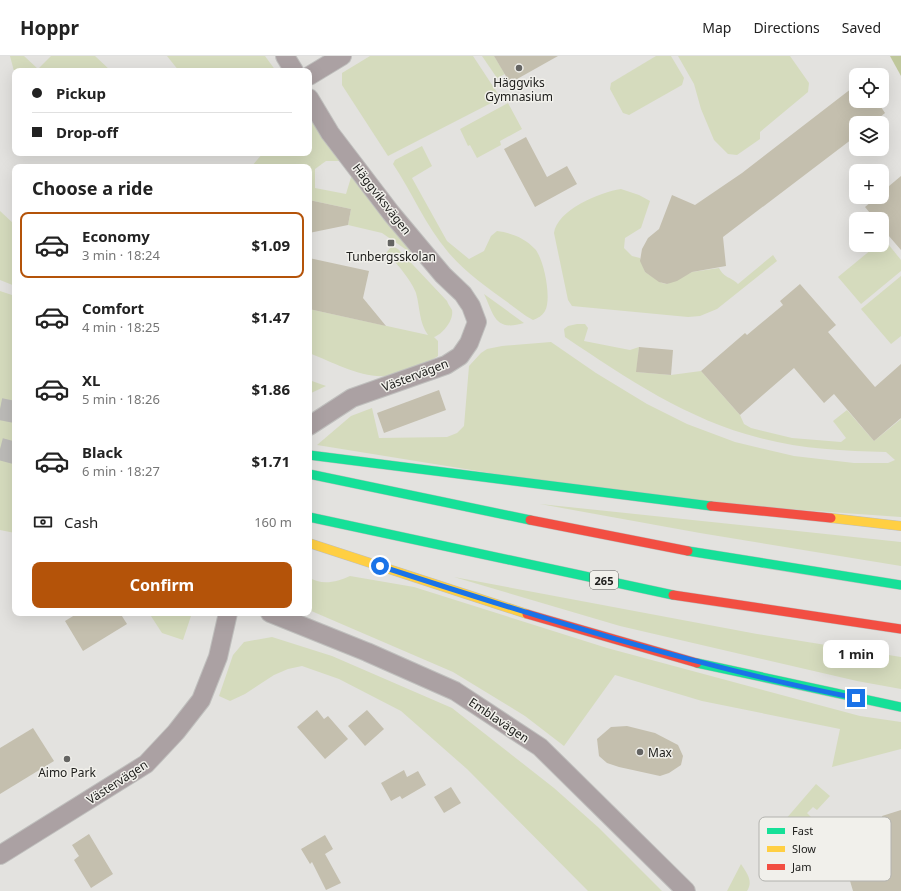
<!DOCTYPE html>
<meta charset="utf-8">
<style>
:root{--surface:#fff;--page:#f6f6f6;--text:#222;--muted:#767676;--line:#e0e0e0;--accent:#b45309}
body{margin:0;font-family:"Noto Sans",sans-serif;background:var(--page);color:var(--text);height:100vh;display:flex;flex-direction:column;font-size:15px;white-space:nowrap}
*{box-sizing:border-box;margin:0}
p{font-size:13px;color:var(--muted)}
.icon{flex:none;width:22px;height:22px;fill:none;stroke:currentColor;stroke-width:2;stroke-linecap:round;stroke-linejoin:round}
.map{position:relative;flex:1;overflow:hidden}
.panel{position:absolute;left:12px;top:108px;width:300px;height:452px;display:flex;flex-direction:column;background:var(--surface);border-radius:8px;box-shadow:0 4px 16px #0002}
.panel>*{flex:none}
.top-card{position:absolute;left:12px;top:12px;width:300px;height:88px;border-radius:8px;box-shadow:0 4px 16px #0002;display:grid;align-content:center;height:88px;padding:0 20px;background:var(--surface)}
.fabs{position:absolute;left:849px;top:12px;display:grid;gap:8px}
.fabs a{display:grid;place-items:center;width:40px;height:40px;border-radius:8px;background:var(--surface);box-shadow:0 4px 16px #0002;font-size:20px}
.end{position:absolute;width:18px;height:18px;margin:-9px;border:5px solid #1a73e8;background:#fff;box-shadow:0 0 0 2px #fff}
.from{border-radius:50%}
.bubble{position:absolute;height:28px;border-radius:8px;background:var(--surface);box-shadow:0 4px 16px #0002;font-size:13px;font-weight:700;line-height:28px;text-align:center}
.top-card b{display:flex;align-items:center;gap:14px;height:38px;font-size:15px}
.top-card b+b{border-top:1px solid var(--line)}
.top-card i{width:10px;height:10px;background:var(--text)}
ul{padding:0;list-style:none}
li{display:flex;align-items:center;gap:12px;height:66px;margin:0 8px 6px;padding:0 12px;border:2px solid transparent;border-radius:8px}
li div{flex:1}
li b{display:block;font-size:15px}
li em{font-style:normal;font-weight:700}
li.current{border-color:var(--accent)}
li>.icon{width:36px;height:36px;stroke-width:1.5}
h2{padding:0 20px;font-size:18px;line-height:48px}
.pay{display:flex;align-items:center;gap:10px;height:44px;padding:0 20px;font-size:15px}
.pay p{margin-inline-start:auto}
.primary-button{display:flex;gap:8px;margin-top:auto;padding:8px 20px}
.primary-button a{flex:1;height:46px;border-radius:8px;background:var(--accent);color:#fff;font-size:16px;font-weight:700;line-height:46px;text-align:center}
header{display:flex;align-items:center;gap:24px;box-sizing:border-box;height:56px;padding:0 20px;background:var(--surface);border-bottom:1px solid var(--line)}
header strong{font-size:19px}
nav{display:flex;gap:22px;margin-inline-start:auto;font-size:14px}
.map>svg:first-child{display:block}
.green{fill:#d5dbbd}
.forest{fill:#bfc79b}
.building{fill:#c4bfae}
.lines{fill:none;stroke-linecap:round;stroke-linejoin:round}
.highway-tunnel{stroke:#bcbbb8;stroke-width:22;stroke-dasharray:22 11;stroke-linecap:butt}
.street-casing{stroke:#bfbfbd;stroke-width:20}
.fast-casing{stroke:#bfbfbd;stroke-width:10}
.slow-casing{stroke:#bfbfbd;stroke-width:10}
.jam-casing{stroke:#bfbfbd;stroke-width:10}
.street{stroke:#aba1a3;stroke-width:18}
.fast{stroke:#16e098;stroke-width:9}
.slow{stroke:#ffcf43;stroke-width:9}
.jam{stroke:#f24e42;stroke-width:9}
.route{stroke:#1a73e8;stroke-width:5}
.poi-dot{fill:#646462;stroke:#f1f0eb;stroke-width:1.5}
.labels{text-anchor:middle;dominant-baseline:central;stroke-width:3;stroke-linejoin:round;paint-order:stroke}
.shield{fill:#f1f0eb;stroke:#5f5e5c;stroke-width:1}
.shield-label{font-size:11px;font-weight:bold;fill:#20201e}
.poi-label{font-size:12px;fill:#20201e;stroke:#f1f0eb}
.street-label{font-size:12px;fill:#20201e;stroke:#f1f0eb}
.key{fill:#f1f0eb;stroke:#b2b2ae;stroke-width:1}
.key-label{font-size:11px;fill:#20201e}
</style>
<header>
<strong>Hoppr</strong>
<nav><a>Map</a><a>Directions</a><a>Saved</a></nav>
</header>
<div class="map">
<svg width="901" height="835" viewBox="0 0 901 835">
<rect width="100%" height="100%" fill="#e3e2df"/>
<g class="green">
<path d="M10 0H24L38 13 51 0H95L111 15H15V19Z"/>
<path d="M167 0H265L276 15H179Z"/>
<path d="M370 0H473L500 41 497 44 388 100 342 29V17Z"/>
<path d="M482 0H494L505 18 497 22Z"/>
<path d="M656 0H671L684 22 682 29 629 59 623 57 610 33 611 27Z"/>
<path d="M678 0H790L809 27 808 36 760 76V83L737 99 728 98 714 84 701 53 694 28Z"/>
<path d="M508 47 522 73 500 85 501 89 477 102 470 89 468 90 460 73Z"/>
<path d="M323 55 340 105H326L315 113V132L346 138 355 108 404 172 411 197 382 177 348 169 351 153 309 144V111H251L263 97H309V63Z"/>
<path d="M422 90 432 110 412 122 447 185 469 203 484 195 491 180 497 175C512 177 525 182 535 193 544 203 552 243 545 255 542 260 538 262 533 264L526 260C500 240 469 221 448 196 425 169 412 136 393 108L395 104Z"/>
<path d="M621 133 639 139 650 145 641 172 625 182 624 192 632 200 640 202 645 216 662 227 667 228 692 216 719 212C725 223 730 220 738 228L773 199 777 205 717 253 700 260 688 261 572 250 568 244 554 177C557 154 600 136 621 133Z"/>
<path d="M0 155 15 169V230L0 224Z"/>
<path d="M884 183 901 204V215L861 248 838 221 877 189H882V185Z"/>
<path d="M392 190 398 193 447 245C448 248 451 252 452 254 454 264 443 278 434 281L438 285V300C428 307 399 320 386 320 360 322 333 306 309 297V253L428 279C419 267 420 251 416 237 413 227 395 204 386 197Z"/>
<path d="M901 220V280L891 288 861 253Z"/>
<path d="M0 235 15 240V477L0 474Z"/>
<path d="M484 238 524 267C494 276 494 258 484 238Z"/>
<path d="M577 268H585L588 272 584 285 630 294 639 291 637 316 671 319 701 315 740 359 744 368 751 372 792 382 841 386 846 382 833 365 847 354 874 385 901 363 899 360 901 358V461L658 444 317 389 351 360 372 352 379 382 447 381 457 377 464 370 469 310 481 297 487 293 502 290 551 286 596 317 647 348 687 368 735 386 794 400 854 407H888L895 404 886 396C844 395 801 393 760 382 688 364 626 322 565 281L564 273 568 270Z"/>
<path d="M309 324 326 330 309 338Z"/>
<path d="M540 448 901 486V510L700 477Z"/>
<path d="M350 520 414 531 607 592 860 660 901 666V693L832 711 840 673 702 645 615 619 564 690 525 660 453 616 309 554V521C321 530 337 526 350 520Z"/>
<path d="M454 521 757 578 901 601V633L857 625 620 570Z"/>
<path d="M149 557H192L183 584 162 577Z"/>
<path d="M272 581 332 600 452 652 554 732 599 772 662 835H588L467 713 401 655 339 623 302 610 288 613 274 619 245 638 230 645 219 640 233 599 244 586Z"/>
<path d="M816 728 830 740 817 754 813 751 807 757 811 761 800 774 795 771 787 781 790 784 786 790 783 787 774 799 776 802 773 807 761 792Z"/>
<path d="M741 808C746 816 754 825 747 835H727Z"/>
</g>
<path class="forest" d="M890 0H901V20Z"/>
<g class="building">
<path d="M494 0H558L510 27Z"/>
<path d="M856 29V45H877L885 57 873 67H856V80L723 181 726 210 692 216 677 225 667 228 659 226 645 216 640 205 642 193 648 182 659 173 672 139 695 149 742 117Z"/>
<path d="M526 81 547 121 567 110 577 128 535 151 504 93Z"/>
<path d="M901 120V194L882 172V163H875L865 151 877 141H882V136Z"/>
<path d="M309 144 351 153 348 169 309 177Z"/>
<path d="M309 202 369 215 363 242 386 270 309 253Z"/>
<path d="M800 228 836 269 828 276 875 331 901 308V362L874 385 834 338 824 347 794 312 740 359 701 315 745 277 747 279 783 249 780 245Z"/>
<path d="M639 291 673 294 671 319 636 316Z"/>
<path d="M439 334 446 354 384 377 377 357Z"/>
<path d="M78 557H120L127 568 83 595 65 565Z"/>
<path d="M317 654 324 663 328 660 348 683 325 703 297 671Z"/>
<path d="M367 654 384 673 365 690 348 670Z"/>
<path d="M627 670 655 677 678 689 683 700 681 709 669 717 660 720 619 711 607 707 599 700 597 683 611 671Z"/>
<path d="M33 672 54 705 0 738V692Z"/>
<path d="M404 714 407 721 418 715 426 729 402 743 400 740 391 745 381 727Z"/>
<path d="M451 731 461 747 444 757 434 741Z"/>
<path d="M901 754V835H853L838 784 885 771 882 760Z"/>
<path d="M89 778 113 818 91 832 74 804 79 800 72 789Z"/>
<path d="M325 779 333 793 325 798 341 827 326 834 312 806 310 808 301 793Z"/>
</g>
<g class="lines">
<g class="highway-tunnel">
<path d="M0 353 15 356"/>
<path d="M0 393 15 397"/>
</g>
<defs>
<g id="street">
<path d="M285 0 294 15"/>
<path d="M309 20 342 0"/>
<path d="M309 42 330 77 391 157 443 219 463 238 471 250 477 266 469 287 460 300 446 309 352 342 309 370"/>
<path d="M270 557 367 596 455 635 540 691 686 835"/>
<path d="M0 799 146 708 176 676 201 644 218 601 228 557"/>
</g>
<g id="fast">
<path d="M309 399 711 450"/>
<path d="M309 418 530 464"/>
<path d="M309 461 673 539"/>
<path d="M688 495 901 529"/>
<path d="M697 607 901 651"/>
</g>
<g id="slow">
<path d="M831 462 901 470"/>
<path d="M309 487 527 558"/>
</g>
<g id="jam">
<path d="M711 450 831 462"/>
<path d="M530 464 688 495"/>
<path d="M673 539 901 573"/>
<path d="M527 558 697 607"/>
</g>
</defs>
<use href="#street" class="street-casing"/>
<use href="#fast" class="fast-casing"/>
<use href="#slow" class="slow-casing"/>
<use href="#jam" class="jam-casing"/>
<use href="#street" class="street"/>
<use href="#fast" class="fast"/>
<use href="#slow" class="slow"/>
<use href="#jam" class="jam"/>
</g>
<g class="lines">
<path class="route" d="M380 510C537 561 694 610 856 642"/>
</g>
<g class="poi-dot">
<circle cx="519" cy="12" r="4"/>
<rect x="387" y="183" width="8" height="8" rx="2"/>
<circle cx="640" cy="696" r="4"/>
<circle cx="67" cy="703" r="4"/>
</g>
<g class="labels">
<rect class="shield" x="590" y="515" width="28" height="18" rx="3"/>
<g class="shield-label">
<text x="604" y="524">265</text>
</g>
<g class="poi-label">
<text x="519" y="26">Häggviks<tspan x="519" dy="14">Gymnasium</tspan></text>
<text x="391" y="200">Tunbergsskolan</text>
<text x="648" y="696" text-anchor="start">Max</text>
<text x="67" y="716">Aimo Park</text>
</g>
<g class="street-label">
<text transform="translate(382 143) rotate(52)">Häggviksvägen</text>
<text transform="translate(415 319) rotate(-21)">Västervägen</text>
<text transform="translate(499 664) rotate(34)">Emblavägen</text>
<text transform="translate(117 726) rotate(-33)">Västervägen</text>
</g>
</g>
<rect x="759" y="761" width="132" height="64" rx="6" class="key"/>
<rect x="767" y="772" width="18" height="6" fill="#16e098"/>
<rect x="767" y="790" width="18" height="6" fill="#ffcf43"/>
<rect x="767" y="808" width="18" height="6" fill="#f24e42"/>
<g class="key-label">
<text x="792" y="779">Fast</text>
<text x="792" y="797">Slow</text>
<text x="792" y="815">Jam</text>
</g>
</svg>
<div class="fabs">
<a><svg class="icon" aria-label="locate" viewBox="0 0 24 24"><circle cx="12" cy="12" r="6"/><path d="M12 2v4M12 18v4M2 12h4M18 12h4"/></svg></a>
<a><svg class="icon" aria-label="layers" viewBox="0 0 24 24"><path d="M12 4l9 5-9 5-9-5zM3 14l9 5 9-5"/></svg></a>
<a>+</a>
<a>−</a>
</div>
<i class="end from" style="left:380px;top:510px"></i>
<i class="end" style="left:856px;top:642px"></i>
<div class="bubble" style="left:823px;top:584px;width:66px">1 min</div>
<div class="top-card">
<b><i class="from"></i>Pickup</b>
<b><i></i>Drop-off</b>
</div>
<section class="panel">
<h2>Choose a ride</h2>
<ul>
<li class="current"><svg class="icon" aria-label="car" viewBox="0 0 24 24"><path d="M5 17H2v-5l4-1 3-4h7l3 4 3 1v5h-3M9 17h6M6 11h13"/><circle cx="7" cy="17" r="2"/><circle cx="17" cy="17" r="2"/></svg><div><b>Economy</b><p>3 min · 18:24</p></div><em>$1.09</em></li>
<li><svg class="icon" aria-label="car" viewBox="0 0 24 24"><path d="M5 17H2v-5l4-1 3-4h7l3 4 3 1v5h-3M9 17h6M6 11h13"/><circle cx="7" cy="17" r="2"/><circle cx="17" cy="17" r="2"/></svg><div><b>Comfort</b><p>4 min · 18:25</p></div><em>$1.47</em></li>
<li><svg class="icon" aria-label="car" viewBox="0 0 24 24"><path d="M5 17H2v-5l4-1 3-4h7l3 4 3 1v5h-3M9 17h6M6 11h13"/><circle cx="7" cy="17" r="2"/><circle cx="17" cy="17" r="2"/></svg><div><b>XL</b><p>5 min · 18:26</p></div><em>$1.86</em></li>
<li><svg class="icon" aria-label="car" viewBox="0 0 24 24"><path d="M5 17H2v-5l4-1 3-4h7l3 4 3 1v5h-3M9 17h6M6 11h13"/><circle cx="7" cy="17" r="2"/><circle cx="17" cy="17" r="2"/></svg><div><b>Black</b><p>6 min · 18:27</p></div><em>$1.71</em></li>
</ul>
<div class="pay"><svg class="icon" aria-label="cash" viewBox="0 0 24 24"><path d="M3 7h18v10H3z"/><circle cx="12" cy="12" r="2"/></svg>Cash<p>160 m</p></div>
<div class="primary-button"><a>Confirm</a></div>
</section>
</div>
